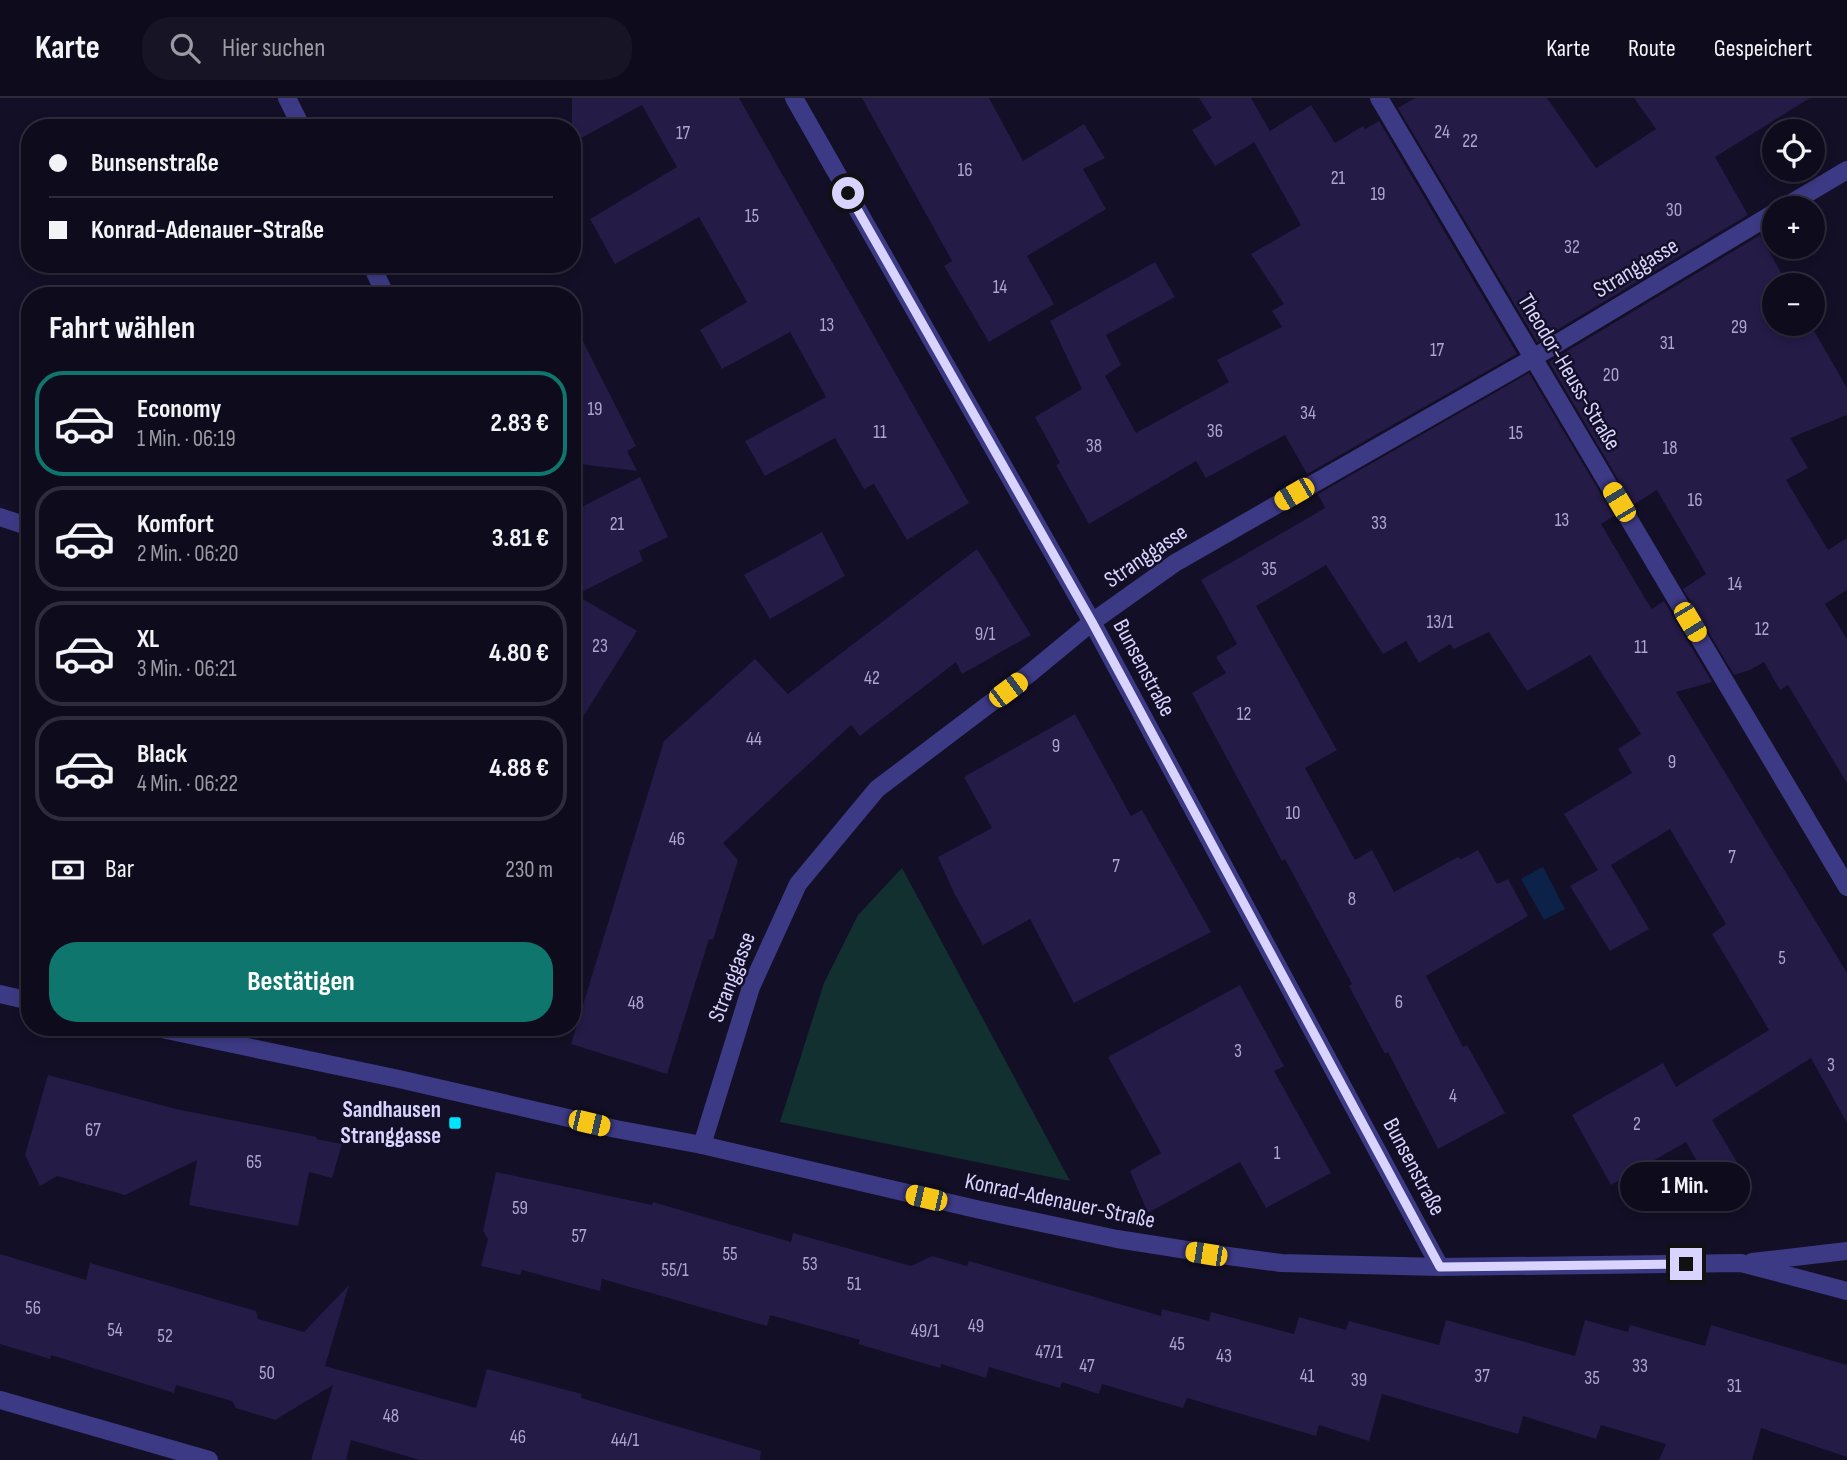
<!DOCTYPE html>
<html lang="de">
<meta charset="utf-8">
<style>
:root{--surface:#0e0b1c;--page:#171425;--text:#f1f3f6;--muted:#9b9ba3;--line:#2e2b3b;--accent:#0f766e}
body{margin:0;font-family:"Sofia Sans Condensed",sans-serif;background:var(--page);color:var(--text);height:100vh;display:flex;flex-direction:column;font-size:26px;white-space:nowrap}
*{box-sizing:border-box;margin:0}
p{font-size:23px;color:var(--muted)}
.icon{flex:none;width:38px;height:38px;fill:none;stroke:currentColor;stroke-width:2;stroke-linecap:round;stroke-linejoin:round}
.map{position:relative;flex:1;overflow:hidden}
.sheet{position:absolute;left:21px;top:189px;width:560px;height:749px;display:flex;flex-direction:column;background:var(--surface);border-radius:28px;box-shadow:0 4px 10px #0003,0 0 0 2px var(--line)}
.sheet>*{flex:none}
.banner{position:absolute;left:21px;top:21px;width:560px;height:154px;border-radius:28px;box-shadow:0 4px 10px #0003,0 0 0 2px var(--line);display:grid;align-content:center;height:154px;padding:0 28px;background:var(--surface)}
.controls{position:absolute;left:1762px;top:21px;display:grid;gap:14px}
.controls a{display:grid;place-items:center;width:63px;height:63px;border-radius:50%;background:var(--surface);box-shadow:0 4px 10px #0003,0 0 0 2px var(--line);font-size:35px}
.end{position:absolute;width:32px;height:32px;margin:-16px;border:9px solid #d9d4ff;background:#111;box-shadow:0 0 0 4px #111}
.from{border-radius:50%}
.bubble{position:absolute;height:49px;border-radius:24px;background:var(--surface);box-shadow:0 4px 10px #0003,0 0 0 2px var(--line);font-size:23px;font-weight:700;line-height:49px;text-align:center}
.car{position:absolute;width:21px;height:42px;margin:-21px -10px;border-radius:9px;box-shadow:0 0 5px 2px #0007;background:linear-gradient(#f5c518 24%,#345 0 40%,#f5c518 0 76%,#345 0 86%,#f5c518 0)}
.banner b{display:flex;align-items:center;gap:24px;height:66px;font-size:26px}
.banner b+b{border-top:2px solid var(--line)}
.banner i{width:18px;height:18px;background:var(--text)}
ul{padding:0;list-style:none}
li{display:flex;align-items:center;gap:21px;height:105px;margin:0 14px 10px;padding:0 14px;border:4px solid var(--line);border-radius:28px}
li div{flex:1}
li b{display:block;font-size:26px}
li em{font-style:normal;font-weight:700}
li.selected{border-color:var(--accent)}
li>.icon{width:63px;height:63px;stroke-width:1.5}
h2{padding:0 28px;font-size:32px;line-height:84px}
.pay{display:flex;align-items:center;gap:18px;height:77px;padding:0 28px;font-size:26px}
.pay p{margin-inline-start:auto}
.action{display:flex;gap:14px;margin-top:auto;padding:14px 28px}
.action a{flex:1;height:80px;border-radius:28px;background:var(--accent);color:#fff;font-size:28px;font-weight:700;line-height:80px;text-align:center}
header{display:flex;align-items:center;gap:42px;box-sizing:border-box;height:98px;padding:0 35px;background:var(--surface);border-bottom:2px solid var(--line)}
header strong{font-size:33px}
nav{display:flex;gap:38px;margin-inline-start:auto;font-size:24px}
.search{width:490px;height:63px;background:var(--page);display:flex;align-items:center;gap:18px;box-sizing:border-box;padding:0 24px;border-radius:28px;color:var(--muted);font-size:26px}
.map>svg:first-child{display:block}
.green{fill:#12302f}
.water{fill:#0c2248}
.building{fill:#241b47}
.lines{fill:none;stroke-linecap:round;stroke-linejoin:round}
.street{stroke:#3d3a85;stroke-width:18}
.route{stroke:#d9d4ff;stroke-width:9}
.poi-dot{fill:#00e5ff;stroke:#130f26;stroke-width:2.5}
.labels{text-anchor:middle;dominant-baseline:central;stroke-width:5;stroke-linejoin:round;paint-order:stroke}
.number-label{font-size:19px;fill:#aca6d1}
.street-label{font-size:23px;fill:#d9d4ff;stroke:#130f26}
.poi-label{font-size:23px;font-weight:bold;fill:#d9d4ff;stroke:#130f26;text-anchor:end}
</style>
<header>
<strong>Karte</strong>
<div class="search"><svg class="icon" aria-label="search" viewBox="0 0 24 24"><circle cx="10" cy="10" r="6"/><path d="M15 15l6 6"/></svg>Hier suchen</div>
<nav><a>Karte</a><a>Route</a><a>Gespeichert</a></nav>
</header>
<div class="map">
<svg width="1847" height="1362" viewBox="0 0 1847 1362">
<rect width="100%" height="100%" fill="#130f26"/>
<path class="green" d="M902 770 1070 1083 780 1024 824 885 858 817Z"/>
<path class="water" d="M1543 769 1565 811 1544 822 1521 781Z"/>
<g class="building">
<path d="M572 0H739L969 405 907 442 874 386 864 391 835 340 765 378 745 343 826 299 790 234 722 271 700 232 747 204 699 119 615 166 590 121 677 69 642 7 572 45Z"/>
<path d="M862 0H989L1023 63 1084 26 1105 60 1083 71 1106 111 1027 158 1054 206 989 244 944 168 952 163Z"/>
<path d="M1199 0H1251L1270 33 1311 7 1335 45 1363 28 1365 31 1379 23 1517 256 1307 376 1285 337 1206 380 1196 363 1089 426 1056 367 1060 365 1035 319 1082 291 1050 223 1155 164 1175 199 1106 237 1121 267 1105 278 1136 335 1229 284 1217 262 1282 229 1272 213 1284 206 1251 156 1301 127 1254 44 1266 37 1215 68 1192 32 1212 20Z"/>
<path d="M1415 0H1547L1596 70 1656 31 1634 0H1810L1715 59 1748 117 1537 244 1398 10Z"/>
<path d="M1760 137 1788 187H1774V226H1810L1847 290V317L1790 340 1808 370 1786 382 1828 452 1847 440V492L1825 506 1847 541V685L1788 587 1780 592 1764 564 1750 572 1734 577 1683 491 1706 476 1657 392 1633 407 1549 264Z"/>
<path d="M572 222 636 348 627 353 637 373 572 365Z"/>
<path d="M1529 275 1614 418 1601 426 1646 502 1652 511 1664 503 1712 584 1676 594 1847 875V1025L1811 960 1712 1022 1753 1091 1722 1107 1686 1044 1611 1087 1572 1017 1663 965 1676 989 1769 932 1712 836 1726 826 1670 731 1611 767 1649 831 1610 853 1570 788 1598 772 1564 716 1632 675 1618 651 1641 636 1590 557 1527 593 1489 534 1454 551 1450 546 1419 565 1406 543 1383 556 1326 467 1256 508 1337 652 1305 670 1355 762 1372 752 1394 794 1458 759 1461 761 1478 752 1497 786 1508 781 1528 818 1426 878 1463 949 1467 947 1505 1015 1438 1051 1388 954 1385 956 1349 888 1352 886 1285 761 1282 763 1192 595 1226 575 1216 559 1237 546 1201 482 1325 410 1318 396Z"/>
<path d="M640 379 668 439 639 453 643 463 576 497 637 533 572 636V414Z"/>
<path d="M822 434 845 478 770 521 744 477Z"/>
<path d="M977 451 1031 537 962 576 956 564 860 638 851 627 723 745 738 762 713 842 709 841 667 976 571 946 664 643 755 561 788 596Z"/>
<path d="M1075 616 1131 718 1142 712 1211 834 1074 905 1030 821 983 847 954 795 938 759 992 730 964 679Z"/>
<path d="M1240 887 1284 968 1274 973 1331 1075 1266 1110 1240 1064 1148 1115 1130 1073 1161 1055 1108 959Z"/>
<path d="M48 977 176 1011 317 1039 316 1041 342 1046 332 1080 309 1074 298 1128 189 1107 197 1062 125 1097 57 1078 40 1088 25 1057Z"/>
<path d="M496 1074 652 1107 653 1104 791 1144 793 1135 911 1168 932 1158 967 1168 969 1163 1161 1218 1162 1211 1209 1223 1211 1214 1294 1236 1299 1219 1346 1232 1349 1223 1439 1247 1446 1222 1575 1258 1585 1222 1628 1234 1630 1227 1705 1248 1711 1227 1847 1267V1359L1761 1330 1752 1362H1659L1666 1346 1601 1327 1596 1341 1523 1318 1518 1336 1382 1296 1369 1343 1319 1327 1316 1338 1187 1300 1183 1310 1102 1286 1099 1296 1062 1284 1060 1290 989 1269 986 1280 941 1266 940 1270 858 1246 860 1242 770 1217 767 1228 602 1181 600 1193 522 1172 520 1177 481 1168 488 1141 483 1133Z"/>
<path d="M0 1156 86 1182 90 1165 256 1213 258 1221 304 1234 349 1187 325 1268 476 1310 487 1271 582 1296 581 1300 761 1353 760 1362H420L351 1342 346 1362H311L333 1287 275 1322 236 1310 232 1303 176 1287 174 1295 51 1257 50 1261 0 1246Z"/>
</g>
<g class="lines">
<g class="street">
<path d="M287 0 302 30"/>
<path d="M794 0 1092 524 1440 1169"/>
<path d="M1379 0 1847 789"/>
<path d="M1783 110 1847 72"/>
<path d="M371 166 386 198"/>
<path d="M0 419 30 429"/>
<path d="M0 896 30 903"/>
<path d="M152 929 399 981 616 1031 702 1047 976 1111 1117 1141 1206 1155 1281 1165 1440 1169 1741 1165 1847 1193"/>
<path d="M702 1047 751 889 798 786 877 691 1029 576 1092 524 1175 465 1533 260 1774 115"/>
<path d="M1752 1164 1847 1153"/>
<path d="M0 1302 209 1362"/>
</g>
</g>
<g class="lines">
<path class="route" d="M848 95 1092 524 1440 1169 1686 1166"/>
</g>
<rect class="poi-dot" x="448" y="1018" width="14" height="14" rx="3.5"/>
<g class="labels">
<g class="number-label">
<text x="1442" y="34">24</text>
<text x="683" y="35">17</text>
<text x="1470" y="43">22</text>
<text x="965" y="72">16</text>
<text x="1338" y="80">21</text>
<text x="1378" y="96">19</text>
<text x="1674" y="112">30</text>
<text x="752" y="118">15</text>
<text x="1572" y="149">32</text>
<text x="1000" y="189">14</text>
<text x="827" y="227">13</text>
<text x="1739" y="229">29</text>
<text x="1667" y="245">31</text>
<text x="1437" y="252">17</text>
<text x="1611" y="277">20</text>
<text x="595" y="311">19</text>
<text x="1308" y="315">34</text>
<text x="1215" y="333">36</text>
<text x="880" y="334">11</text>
<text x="1516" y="335">15</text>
<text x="1094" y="348">38</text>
<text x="1670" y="350">18</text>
<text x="1695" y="402">16</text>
<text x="1562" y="422">13</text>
<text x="1379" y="425">33</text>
<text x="617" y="426">21</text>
<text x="1269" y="471">35</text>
<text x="1735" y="486">14</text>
<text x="1440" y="524">13/1</text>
<text x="1762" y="531">12</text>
<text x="985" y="536">9/1</text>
<text x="600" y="548">23</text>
<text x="1641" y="549">11</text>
<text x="872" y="580">42</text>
<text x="1244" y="616">12</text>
<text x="754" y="641">44</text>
<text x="1056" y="648">9</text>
<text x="1672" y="664">9</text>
<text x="1293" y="715">10</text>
<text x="677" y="741">46</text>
<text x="1732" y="759">7</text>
<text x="1116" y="768">7</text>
<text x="1352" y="801">8</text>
<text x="1782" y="860">5</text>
<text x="1399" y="904">6</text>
<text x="636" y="905">48</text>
<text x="1238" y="953">3</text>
<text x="1831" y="967">3</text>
<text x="1453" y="998">4</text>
<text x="1637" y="1026">2</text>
<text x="93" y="1032">67</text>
<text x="1277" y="1055">1</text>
<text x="254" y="1064">65</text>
<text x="520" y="1110">59</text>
<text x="579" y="1138">57</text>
<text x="730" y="1156">55</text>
<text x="810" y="1166">53</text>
<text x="675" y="1172">55/1</text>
<text x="854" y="1186">51</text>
<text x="33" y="1210">56</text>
<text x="976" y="1228">49</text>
<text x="115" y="1232">54</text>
<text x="925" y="1233">49/1</text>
<text x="165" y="1238">52</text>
<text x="1177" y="1246">45</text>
<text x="1049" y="1254">47/1</text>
<text x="1224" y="1258">43</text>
<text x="1087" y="1268">47</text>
<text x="1640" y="1268">33</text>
<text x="267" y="1275">50</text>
<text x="1307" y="1278">41</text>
<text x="1482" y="1278">37</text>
<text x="1592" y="1280">35</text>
<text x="1359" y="1282">39</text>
<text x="1734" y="1288">31</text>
<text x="391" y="1318">48</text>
<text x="518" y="1339">46</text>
<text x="625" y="1342">44/1</text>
</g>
<g class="street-label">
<text transform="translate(1636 170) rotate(-31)">Stranggasse</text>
<text transform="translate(1569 274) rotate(59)">Theodor-Heuss-Straße</text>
<text transform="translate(1146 458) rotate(-34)">Stranggasse</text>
<text transform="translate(1144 570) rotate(62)">Bunsenstraße</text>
<text transform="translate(732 879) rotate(-69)">Stranggasse</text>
<text transform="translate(1414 1069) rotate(62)">Bunsenstraße</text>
<text transform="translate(1060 1103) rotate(12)">Konrad-Adenauer-Straße</text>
</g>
<g class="poi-label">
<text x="441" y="1012">Sandhausen<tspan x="441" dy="26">Stranggasse</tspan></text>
</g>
</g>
</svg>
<div class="controls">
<a><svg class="icon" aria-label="locate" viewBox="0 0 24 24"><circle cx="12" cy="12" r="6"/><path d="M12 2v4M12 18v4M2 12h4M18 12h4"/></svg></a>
<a>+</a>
<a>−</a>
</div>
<i class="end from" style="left:848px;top:95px"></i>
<i class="end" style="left:1686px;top:1166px"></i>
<div class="bubble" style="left:1620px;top:1064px;width:130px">1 Min.</div>
<i class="car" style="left:1294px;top:396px;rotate:240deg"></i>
<i class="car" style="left:1619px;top:404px;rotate:329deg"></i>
<i class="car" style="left:1690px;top:524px;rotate:149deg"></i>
<i class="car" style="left:1008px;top:592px;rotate:53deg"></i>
<i class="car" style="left:589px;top:1025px;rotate:103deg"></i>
<i class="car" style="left:926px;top:1100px;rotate:283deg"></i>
<i class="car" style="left:1206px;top:1156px;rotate:279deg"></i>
<div class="banner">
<b><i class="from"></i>Bunsenstraße</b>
<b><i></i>Konrad-Adenauer-Straße</b>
</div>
<section class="sheet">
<h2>Fahrt wählen</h2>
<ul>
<li class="selected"><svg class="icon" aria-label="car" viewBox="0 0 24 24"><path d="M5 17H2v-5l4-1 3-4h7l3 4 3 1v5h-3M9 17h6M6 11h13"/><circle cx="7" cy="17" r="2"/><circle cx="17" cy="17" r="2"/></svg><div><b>Economy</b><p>1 Min. · 06:19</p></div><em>2.83 €</em></li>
<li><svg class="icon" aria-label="car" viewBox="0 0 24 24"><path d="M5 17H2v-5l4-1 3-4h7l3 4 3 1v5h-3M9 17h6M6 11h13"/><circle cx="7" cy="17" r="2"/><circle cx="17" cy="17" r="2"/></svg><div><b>Komfort</b><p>2 Min. · 06:20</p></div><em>3.81 €</em></li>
<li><svg class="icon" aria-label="car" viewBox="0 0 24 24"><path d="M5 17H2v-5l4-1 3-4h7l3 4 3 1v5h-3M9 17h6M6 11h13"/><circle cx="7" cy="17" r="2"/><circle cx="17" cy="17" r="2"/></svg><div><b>XL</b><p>3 Min. · 06:21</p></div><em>4.80 €</em></li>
<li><svg class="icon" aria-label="car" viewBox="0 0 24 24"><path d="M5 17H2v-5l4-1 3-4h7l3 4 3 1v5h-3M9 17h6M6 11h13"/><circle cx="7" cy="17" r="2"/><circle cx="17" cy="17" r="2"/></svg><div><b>Black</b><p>4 Min. · 06:22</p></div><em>4.88 €</em></li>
</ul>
<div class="pay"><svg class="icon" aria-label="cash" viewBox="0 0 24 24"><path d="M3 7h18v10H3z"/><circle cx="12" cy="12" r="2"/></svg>Bar<p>230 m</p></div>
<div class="action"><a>Bestätigen</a></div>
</section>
</div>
